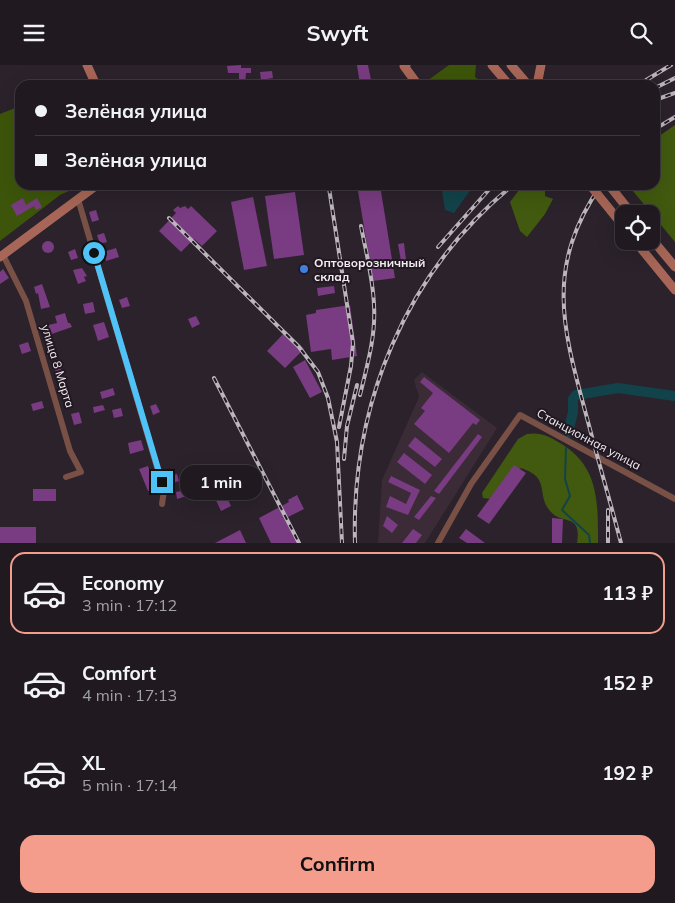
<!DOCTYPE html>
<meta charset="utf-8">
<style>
:root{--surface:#201a20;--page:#282329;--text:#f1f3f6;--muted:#a2a1a5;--line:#3d383e;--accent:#f49d8c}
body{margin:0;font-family:Mulish,sans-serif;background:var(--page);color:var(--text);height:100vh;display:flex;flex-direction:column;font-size:19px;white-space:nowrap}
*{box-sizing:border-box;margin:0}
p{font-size:16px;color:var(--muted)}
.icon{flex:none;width:28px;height:28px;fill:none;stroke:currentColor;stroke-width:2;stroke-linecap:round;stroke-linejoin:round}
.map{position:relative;height:478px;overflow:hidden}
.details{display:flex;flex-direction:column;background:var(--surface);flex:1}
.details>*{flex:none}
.top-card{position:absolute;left:15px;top:15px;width:645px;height:110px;border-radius:15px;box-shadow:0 5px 20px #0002,0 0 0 1px var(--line);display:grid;align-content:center;height:110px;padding:0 20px;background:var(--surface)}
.tools{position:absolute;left:615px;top:140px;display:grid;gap:10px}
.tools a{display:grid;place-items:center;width:45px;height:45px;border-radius:10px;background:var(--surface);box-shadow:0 5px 20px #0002,0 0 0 1px var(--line);font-size:25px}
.end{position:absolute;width:22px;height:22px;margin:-11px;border:6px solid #4fc3f7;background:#111;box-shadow:0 0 0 2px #111}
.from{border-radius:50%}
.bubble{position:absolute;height:35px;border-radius:15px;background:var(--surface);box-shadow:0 5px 20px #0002,0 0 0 1px var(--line);font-size:16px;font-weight:700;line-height:35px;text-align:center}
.top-card b{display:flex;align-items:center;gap:18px;height:48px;font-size:19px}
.top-card b+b{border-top:1px solid var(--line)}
.top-card i{width:12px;height:12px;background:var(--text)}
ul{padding:9px 0 0;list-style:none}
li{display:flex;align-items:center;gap:15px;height:82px;margin:0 10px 8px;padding:0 10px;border:2px solid transparent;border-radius:15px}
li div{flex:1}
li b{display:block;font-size:19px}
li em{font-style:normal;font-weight:700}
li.selected{border-color:var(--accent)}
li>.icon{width:45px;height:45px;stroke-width:1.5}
.action{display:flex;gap:10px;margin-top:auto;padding:10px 20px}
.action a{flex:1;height:58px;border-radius:15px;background:var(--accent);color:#111;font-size:20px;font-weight:700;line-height:58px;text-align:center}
header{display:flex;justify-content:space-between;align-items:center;height:65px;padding:0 20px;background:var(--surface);font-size:22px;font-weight:700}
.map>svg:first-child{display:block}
.industrial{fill:#3a2b36}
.green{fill:#3c550a}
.forest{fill:#415a0f}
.water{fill:#13434a}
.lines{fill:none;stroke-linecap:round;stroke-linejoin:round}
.stream{stroke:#13434a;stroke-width:2}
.river{stroke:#13434a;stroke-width:10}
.building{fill:#793b81}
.street{stroke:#795046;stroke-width:6}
.secondary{stroke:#a76657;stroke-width:9}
.rail-casing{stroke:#bcb5bc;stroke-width:4}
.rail{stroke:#211821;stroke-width:2;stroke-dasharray:5.5;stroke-linecap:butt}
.secondary-bridge{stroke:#a76657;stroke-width:9}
.route{stroke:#4fc3f7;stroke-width:6}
.shop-dot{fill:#3f7fe0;stroke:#211821;stroke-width:2}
.labels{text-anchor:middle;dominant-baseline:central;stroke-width:4;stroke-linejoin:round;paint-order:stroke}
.poi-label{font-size:12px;font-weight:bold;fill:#f2ebf1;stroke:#211821;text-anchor:start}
.street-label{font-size:12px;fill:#f2ebf1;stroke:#211821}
</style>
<header><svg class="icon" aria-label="menu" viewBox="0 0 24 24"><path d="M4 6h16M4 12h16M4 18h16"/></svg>Swyft<svg class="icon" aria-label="search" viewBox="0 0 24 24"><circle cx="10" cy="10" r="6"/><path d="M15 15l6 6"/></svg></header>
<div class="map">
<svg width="675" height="478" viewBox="0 0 675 478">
<rect width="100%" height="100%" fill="#2b222b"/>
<path class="industrial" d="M422 307 497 363 425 478H378L382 415 419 332 414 315Z"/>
<g class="green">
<path d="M449 0H476L475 12 483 18 494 16 496 20H425L427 16Z"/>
<path d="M20 41V120H68L71 125 60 130 0 176V49Z"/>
</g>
<g class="forest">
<path d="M675 60V177L628 120H655V74Z"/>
<path d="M527 120H537L541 125 545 123V131L553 134 545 149 527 172 520 166 510 137 519 125Z"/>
<path d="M527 369C541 367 548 371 560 378 599 401 598 437 598 478H577C582 448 563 460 551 447 535 430 552 413 521 403L515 406 491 434 483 433 482 428 518 374Z"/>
</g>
<path class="water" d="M441 120H474L454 148 445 145Z"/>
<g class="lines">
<path class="stream" d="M566 383 565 414 570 431 562 445 589 470 590 478"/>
<path class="river" d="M568 368 573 347V334L576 330 618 323 675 331"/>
</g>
<g class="building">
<path d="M241 0V3H251V8H246L245 20H239V8H228L227 1Z"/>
<path d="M357 0H368L372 20H360Z"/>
<path d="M272 6 273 13 261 15 260 7Z"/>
<path d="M208 15V20H194V16Z"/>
<path d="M357 120H380L395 213 373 216Z"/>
<path d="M295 127 304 190 274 194 265 131Z"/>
<path d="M253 132 267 201 244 205 231 137Z"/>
<path d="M23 133 26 140 37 133 42 142 36 145 34 141 17 151 11 140Z"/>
<path d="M178 141 180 143 185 141 188 144 191 141 217 166 202 181 194 174 181 187 159 166 176 148 173 145Z"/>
<path d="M96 145 99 155 92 157 89 147Z"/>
<path d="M104 168 107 177 100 179 97 170Z"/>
<circle cx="48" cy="182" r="6"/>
<path d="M404 178 406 195 401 196 398 179Z"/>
<path d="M116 183 119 192 106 196 103 187Z"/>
<path d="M75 184 78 193 71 195 68 187Z"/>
<path d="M82 203 87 211 84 212 86 216 78 219 73 205Z"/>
<path d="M3 204 9 213 0 219V207Z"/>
<path d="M42 219 50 242 41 244 38 228 36 229 34 222Z"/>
<path d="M334 221 335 228 318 231 317 223Z"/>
<path d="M127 232 130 241 122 243 119 235Z"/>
<path d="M93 237 95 247 85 249 83 239Z"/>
<path d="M350 240 357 291 332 295 331 284 311 287 306 250 316 248V245Z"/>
<path d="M65 248 68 258H70L72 262 46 271 44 261 57 258 55 251Z"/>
<path d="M196 251 200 259 192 263 188 254Z"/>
<path d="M104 257 109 272 98 276 93 260Z"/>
<path d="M286 266 304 284 285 303 267 286Z"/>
<path d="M28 277 31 286 22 289 19 280Z"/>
<path d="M305 295 322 327 310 333 293 302Z"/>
<path d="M60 299 62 308 56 309 54 301Z"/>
<path d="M424 312 480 355 476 360 473 358 449 388 414 359 425 346 421 343 433 328 420 317Z"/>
<path d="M113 323 115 330 102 334 100 327Z"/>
<path d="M42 336 44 343 33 346 31 339Z"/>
<path d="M156 339 160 347 153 350 150 341Z"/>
<path d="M103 340 105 345 94 348 93 342Z"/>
<path d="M121 343 123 351 114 353 112 345Z"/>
<path d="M79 347 82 358 74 360 71 349Z"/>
<path d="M478 369 482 372 439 429 434 426Z"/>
<path d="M415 372 442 394 435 402 408 381Z"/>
<path d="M141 375 144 385 130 389 128 378Z"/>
<path d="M404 388 432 410 425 419 397 397Z"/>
<path d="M514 400 526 408 489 459 477 451Z"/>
<path d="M148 401 153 417 156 416 158 423 148 426 139 404Z"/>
<path d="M177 409 179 416 173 418 170 411Z"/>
<path d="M391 411 420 425 408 450 386 442 390 431 406 439 411 428 388 417Z"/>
<path d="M218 413 231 441 221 446 208 418Z"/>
<path d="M249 423 252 430 246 433 242 426Z"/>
<rect x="33" y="424" width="23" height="12"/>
<path d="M186 425 187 431 177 434 176 427Z"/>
<path d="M297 430 304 444 288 452 301 478H271L259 453 289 437 288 435Z"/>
<path d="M431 431 436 433 419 455 414 452Z"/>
<path d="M387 451 398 460 392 468 383 461Z"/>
<path d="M552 453 563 454 562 478H552Z"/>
<rect x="0" y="462" width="36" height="16"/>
<path d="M413 464 422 470 416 478H402Z"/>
<path d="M466 464 485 478H467L459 473Z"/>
<path d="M240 465 246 478H215Z"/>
</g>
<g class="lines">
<g class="street">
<path d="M78 134 164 426 162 439"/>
<path d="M3 190 26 236 70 386 81 407 66 412"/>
<path d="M438 478 471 419 520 350 675 434"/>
</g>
<g class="secondary">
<path d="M87 0 96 20"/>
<path d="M406 0 404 1 418 20"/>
<path d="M492 0 509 20"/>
<path d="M511 0 528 20"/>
<path d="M537 20 541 0"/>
<path d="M609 120 632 149"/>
<path d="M651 173 675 202"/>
<path d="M635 176 675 225"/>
<path d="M0 192 97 120"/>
</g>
<defs>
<g id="rail">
<path d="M638 20 671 0"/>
<path d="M655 23 675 13"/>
<path d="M655 35 675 28"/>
<path d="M655 64 675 52"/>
<path d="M601 120C544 203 563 264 587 353 598 395 610 436 621 478"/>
<path d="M329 123 353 278 351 301 339 362"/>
<path d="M169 153 299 282 318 307 328 333 337 377 342 478"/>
<path d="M438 182 493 120"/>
<path d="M214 313 299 478"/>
<path d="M360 330C367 301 376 271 374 240 373 214 366 187 361 161"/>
<path d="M344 394 347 361 357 320"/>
<path d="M608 445V478"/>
<path d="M355 478C351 340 405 208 513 120"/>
</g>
</defs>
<use href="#rail" class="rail-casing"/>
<use href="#rail" class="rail"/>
<path class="secondary-bridge" d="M590 120 624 162"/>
</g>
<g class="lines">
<path class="route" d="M94 188 162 417"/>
</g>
<circle class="shop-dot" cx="304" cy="204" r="5"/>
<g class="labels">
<g class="poi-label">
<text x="314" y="197">Оптоворозничный<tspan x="314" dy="14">склад</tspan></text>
</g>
<g class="street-label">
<text transform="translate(58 301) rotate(73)">улица 8 Марта</text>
<text transform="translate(589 374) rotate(28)">Станционная улица</text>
</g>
</g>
</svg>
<div class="tools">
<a><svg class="icon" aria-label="locate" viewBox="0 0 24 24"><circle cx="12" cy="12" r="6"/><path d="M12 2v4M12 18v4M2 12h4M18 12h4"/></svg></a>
</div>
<i class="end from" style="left:94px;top:188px"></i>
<i class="end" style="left:162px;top:417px"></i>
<div class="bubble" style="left:180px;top:400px;width:82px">1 min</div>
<div class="top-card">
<b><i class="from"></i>Зелёная улица</b>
<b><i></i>Зелёная улица</b>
</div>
</div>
<section class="details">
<ul>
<li class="selected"><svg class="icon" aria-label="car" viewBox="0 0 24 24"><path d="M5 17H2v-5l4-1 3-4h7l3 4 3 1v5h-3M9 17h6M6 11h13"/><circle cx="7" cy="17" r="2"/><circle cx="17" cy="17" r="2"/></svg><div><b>Economy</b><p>3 min · 17:12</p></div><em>113 ₽</em></li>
<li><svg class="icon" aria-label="car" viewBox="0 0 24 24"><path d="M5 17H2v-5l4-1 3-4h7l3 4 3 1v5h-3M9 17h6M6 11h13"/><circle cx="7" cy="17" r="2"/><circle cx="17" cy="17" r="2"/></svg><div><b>Comfort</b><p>4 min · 17:13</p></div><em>152 ₽</em></li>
<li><svg class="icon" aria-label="car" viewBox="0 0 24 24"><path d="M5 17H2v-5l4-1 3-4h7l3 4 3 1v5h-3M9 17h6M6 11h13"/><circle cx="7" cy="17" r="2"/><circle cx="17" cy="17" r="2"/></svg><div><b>XL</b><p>5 min · 17:14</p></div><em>192 ₽</em></li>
</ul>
<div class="action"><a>Confirm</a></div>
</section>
